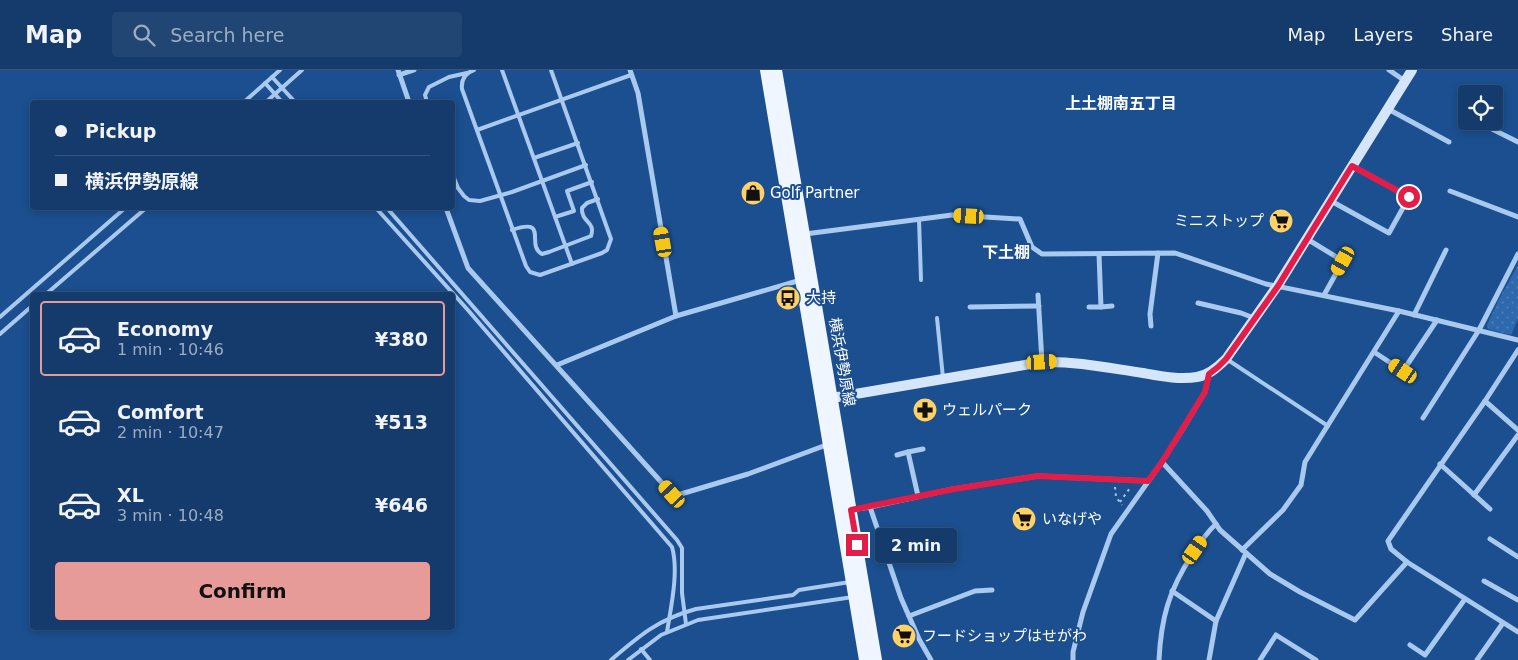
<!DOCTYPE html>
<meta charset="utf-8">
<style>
:root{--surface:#143b6b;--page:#214673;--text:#f1f3f6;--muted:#9dadc1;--line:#33557e;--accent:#e69b98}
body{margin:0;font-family:"DejaVu Sans","Noto Sans JP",sans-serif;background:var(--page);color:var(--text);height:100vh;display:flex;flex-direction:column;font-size:19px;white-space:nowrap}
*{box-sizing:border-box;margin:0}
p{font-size:16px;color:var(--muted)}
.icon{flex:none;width:28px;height:28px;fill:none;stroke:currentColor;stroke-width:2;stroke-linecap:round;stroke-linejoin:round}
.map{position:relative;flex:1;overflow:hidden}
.side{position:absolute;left:30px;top:222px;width:425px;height:338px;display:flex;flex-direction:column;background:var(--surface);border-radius:5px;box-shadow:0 2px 8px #0003,0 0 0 1px var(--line)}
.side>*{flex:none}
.top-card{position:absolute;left:30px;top:30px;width:425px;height:110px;border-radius:5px;box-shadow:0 2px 8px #0003,0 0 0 1px var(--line);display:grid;align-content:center;height:110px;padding:0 25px;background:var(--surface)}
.controls{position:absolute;left:1458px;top:15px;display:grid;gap:10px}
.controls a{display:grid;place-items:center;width:45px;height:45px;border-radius:5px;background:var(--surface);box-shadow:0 2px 8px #0003,0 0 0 1px var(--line);font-size:25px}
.end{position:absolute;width:22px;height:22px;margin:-11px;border:6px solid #e11d48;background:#fff;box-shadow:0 0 0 2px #fff}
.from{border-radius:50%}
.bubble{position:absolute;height:35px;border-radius:5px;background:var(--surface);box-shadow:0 2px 8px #0003,0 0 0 1px var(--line);font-size:16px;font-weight:800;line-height:35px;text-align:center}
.car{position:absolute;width:15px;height:30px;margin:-15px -8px;border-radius:6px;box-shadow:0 0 4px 1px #0007;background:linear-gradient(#f5c518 24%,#345 0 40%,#f5c518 0 76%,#345 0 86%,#f5c518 0)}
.top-card b{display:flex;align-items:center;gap:18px;height:48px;font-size:19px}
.top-card b+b{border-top:1px solid var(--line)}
.top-card i{width:12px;height:12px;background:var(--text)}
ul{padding:9px 0 0;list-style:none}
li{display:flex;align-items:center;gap:15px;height:75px;margin:0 10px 8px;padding:0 15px;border:2px solid transparent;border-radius:5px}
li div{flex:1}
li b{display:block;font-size:19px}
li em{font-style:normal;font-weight:800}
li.current{border-color:var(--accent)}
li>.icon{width:45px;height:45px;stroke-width:1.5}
.primary-button{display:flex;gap:10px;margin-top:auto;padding:10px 25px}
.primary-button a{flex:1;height:58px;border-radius:5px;background:var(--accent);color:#111;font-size:20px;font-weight:800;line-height:58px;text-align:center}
header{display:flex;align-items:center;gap:30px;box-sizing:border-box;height:70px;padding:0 25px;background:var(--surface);border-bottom:1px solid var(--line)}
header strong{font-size:24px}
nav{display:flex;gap:28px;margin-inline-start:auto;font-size:18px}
.search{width:350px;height:45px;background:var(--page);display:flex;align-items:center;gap:12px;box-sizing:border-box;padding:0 18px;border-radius:5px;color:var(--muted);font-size:19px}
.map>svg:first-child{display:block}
.park{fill:url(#park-dots)}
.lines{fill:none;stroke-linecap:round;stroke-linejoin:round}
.path{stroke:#a9c9ee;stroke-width:2;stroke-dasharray:2.5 4;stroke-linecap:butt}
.lane{stroke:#a9c9ee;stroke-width:4}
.street{stroke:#a9c9ee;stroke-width:5}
.secondary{stroke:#d6e6fa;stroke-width:10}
.primary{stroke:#f0f6ff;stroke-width:12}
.route{stroke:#e11d48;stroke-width:6}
.labels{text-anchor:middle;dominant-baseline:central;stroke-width:4;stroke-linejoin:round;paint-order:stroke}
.poi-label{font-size:15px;fill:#fff;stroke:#1b4f8f;text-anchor:start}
.street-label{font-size:15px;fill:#fff;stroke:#1b4f8f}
.neighbourhood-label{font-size:16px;font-weight:bold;fill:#fff;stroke:#1b4f8f}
</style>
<header>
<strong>Map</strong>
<div class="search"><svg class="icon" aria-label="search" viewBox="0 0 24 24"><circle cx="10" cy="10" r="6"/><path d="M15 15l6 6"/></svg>Search here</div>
<nav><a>Map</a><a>Layers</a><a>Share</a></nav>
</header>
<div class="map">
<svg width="1518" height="590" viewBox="0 0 1518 590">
<defs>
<pattern id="park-dots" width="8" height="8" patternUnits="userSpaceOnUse" patternTransform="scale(1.25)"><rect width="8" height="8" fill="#2e69ad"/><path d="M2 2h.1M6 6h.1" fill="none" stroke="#4d80b9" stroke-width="1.8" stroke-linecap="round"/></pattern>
</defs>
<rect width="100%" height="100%" fill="#1b4f8f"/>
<path class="park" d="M1518 195V249L1511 265 1488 259 1487 255 1498 231Z"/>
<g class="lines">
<g class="path">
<path d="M1115 417 1116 427 1122 435"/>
<path d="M1120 432 1130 418"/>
</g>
<g class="lane">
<path d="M474 0C465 3 461 10 462 19L526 196 530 202 540 205 602 183 607 180 611 169 551 0"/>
<path d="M502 0 572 194"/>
<path d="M272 7 295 32"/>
<path d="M265 13 282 32"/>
<path d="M244 32 280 0"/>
<path d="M266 32 302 0"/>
<path d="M427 32 425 25 429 17 449 7 467 3"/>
<path d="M477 60 631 5"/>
<path d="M534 88 578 73"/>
<path d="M452 103 458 118 464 126 469 130 480 131 512 122 586 95"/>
<path d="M376 138 467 239 672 477C679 501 671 537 667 562"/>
<path d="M387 138 677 470 682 478V523L686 554"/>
<path d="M555 147 574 141 567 121 592 112"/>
<path d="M919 149 921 210"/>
<path d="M512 160C550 147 525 175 542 184L549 182 591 166C596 151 581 153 582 138L587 133 598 129"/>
<path d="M45 225 146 138"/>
<path d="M0 247 125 138"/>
<path d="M937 248 943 308"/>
<path d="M0 264 32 236"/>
<path d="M1228 290 1328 356"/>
<path d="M641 579 650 590"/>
<path d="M611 590C640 565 659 549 696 539L793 525 799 520 850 512"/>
<path d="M628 590 661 565 698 550 853 527"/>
</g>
<g class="street">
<path d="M398 0 409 32"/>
<path d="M630 0 638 23 676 246"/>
<path d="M1389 0 1405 11"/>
<path d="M399 5 414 0"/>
<path d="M1388 39 1449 72"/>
<path d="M1486 56 1518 72"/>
<path d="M1450 121 1518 147"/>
<path d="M1331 131 1389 163 1409 127 1352 96"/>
<path d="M446 138 468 198 672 424H681L748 404 829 374"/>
<path d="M805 164 952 145 1020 149 1032 177 1042 184 1175 183 1266 214 1399 241 1518 270"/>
<path d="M1307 169 1343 191 1324 225"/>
<path d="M1099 184 1101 237 1112 236"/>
<path d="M1038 225 1042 292"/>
<path d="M1198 233 1241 243 1254 248"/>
<path d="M970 237 1039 236"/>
<path d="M1089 237H1101"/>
<path d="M1414 245 1446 180"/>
<path d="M1151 256 1150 244 1158 183"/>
<path d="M1518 280 1485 331 1388 471 1391 479 1407 492 1518 562"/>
<path d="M1374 282 1403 301 1437 250"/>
<path d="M557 295 676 246 801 210"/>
<path d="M1485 331 1518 360"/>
<path d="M1423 348 1479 260 1518 184"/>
<path d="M897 385 908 382"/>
<path d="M1162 392 1207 441 1220 460 1270 504 1300 522 1355 550 1407 492"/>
<path d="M1440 394 1490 439"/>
<path d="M1474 425 1518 365"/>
<path d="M918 426 908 382 923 379"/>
<path d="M870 437 953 419 1038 406 1148 411"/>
<path d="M851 440 870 437 901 528 919 569 931 590"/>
<path d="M1490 469 1518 487"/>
<path d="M1242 480 1283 440 1301 415 1305 392 1399 241"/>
<path d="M1484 511 1518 530"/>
<path d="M1172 521 1216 551"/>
<path d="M909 546 975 521 992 520"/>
<path d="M1410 575 1425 585 1465 529"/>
<path d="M1073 590V582L1083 542 1111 464 1162 392 1184 357 1205 322 1209 304"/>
<path d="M1159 590C1161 548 1169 520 1192 485 1199 474 1206 463 1216 454"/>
<path d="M1209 590 1216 551 1246 483"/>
<path d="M1260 590 1276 565 1316 590"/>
<path d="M1477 590 1503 553"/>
</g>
<path class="secondary" d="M832 328 1042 292C1077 291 1109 298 1143 303 1160 306 1180 310 1197 307 1209 305 1218 297 1226 289L1278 215 1412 0"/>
<g class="primary">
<path d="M766 0 865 590"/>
<path d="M776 0 876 590"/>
</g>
</g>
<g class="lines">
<path class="route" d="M857 475 851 440 954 419 1038 406 1148 411 1162 392 1205 322 1209 304 1218 297 1226 289 1278 216 1352 96 1409 127"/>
</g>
<defs>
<symbol id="shop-disc" viewBox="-11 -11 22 22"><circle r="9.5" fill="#ffd166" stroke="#1b4f8f"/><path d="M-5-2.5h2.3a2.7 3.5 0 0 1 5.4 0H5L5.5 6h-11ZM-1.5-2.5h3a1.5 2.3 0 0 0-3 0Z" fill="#111"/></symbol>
<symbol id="supermarket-disc" viewBox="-11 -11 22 22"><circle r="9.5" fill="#ffd166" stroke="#1b4f8f"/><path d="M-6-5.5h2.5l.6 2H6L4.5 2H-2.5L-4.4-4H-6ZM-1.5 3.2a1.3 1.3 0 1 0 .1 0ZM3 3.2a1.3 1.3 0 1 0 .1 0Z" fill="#111"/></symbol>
<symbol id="bus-disc" viewBox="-11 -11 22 22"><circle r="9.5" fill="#ffd166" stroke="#1b4f8f"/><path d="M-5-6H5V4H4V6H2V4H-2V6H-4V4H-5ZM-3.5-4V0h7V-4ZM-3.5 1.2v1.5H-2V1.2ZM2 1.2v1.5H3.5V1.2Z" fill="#111"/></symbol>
<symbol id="pharmacy-disc" viewBox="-11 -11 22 22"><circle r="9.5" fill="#ffd166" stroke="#1b4f8f"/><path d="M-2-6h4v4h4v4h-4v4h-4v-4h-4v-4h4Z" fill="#111"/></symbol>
</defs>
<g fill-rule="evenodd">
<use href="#shop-disc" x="739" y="109" width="28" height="28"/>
<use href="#supermarket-disc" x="1267" y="137" width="28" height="28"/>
<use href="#bus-disc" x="774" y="214" width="28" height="28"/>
<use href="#pharmacy-disc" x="911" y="326" width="28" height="28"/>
<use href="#supermarket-disc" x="1010" y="435" width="28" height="28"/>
<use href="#supermarket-disc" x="890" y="552" width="28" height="28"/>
</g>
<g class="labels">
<g class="poi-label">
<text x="770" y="123">Golf Partner</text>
<text x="1264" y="151" text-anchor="end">ミニストップ</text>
<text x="806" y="228">大持</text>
<text x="942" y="340">ウェルパーク</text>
<text x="1042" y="449">いなげや</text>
<text x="922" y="566">フードショップはせがわ</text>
</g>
<g class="street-label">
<text transform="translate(842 292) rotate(80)">横浜伊勢原線</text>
</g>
<g class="neighbourhood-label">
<text x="1121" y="33">上土棚南五丁目</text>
<text x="1006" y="182">下土棚</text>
</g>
</g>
</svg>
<div class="controls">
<a><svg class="icon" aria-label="locate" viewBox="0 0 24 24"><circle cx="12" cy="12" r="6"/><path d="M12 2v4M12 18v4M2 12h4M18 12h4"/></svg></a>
</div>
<i class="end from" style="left:1409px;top:127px"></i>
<i class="end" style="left:857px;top:475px"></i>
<div class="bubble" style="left:875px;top:458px;width:82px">2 min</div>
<i class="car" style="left:969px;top:146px;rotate:273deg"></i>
<i class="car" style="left:663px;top:172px;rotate:350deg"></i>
<i class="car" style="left:1343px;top:191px;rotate:209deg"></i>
<i class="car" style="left:1042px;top:292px;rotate:87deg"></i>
<i class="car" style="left:1403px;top:301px;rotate:304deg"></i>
<i class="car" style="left:672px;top:424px;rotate:318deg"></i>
<i class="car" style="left:1195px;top:480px;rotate:35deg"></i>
<div class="top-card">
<b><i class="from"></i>Pickup</b>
<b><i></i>横浜伊勢原線</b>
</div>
<section class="side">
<ul>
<li class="current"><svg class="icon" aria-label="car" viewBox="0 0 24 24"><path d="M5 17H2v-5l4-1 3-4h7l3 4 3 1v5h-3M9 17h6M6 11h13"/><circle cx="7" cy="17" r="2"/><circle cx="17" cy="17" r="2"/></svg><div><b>Economy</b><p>1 min · 10:46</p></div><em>¥380</em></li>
<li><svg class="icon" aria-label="car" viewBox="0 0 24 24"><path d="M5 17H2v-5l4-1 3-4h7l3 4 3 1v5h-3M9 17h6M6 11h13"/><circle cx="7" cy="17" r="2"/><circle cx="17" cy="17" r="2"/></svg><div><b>Comfort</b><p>2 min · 10:47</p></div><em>¥513</em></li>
<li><svg class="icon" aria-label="car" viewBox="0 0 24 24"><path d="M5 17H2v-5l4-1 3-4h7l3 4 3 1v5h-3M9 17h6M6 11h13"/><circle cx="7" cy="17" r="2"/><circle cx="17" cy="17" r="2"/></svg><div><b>XL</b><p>3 min · 10:48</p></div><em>¥646</em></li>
</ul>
<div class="primary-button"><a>Confirm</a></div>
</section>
</div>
